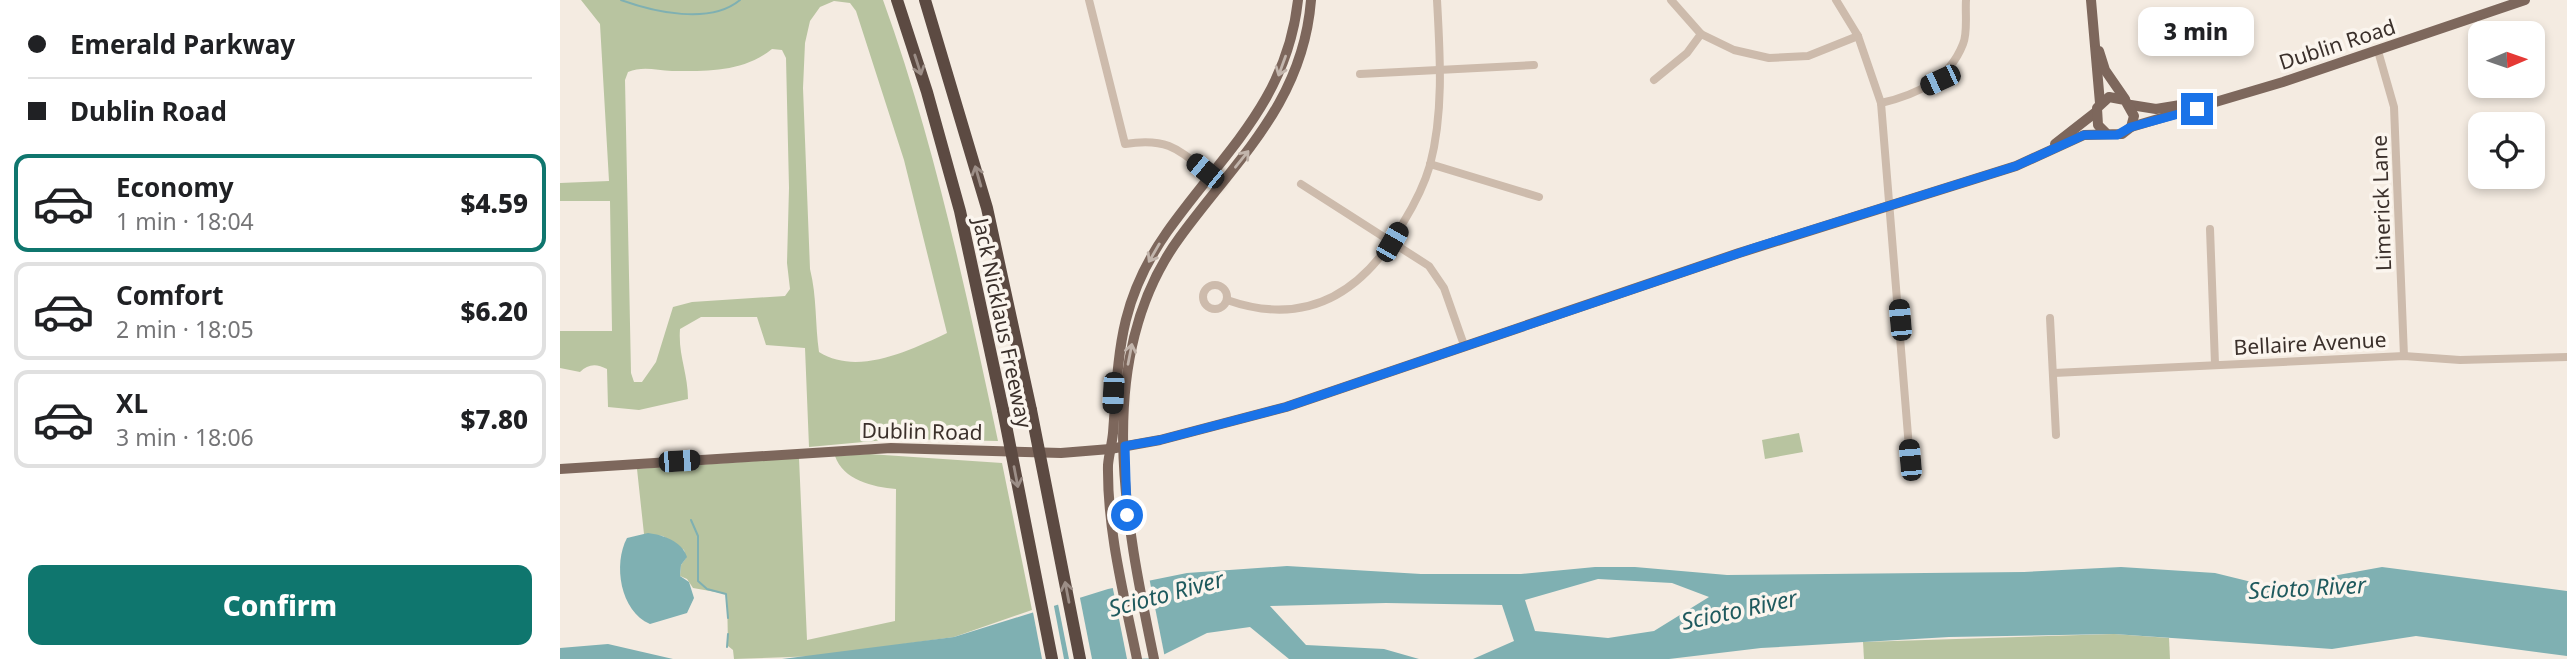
<!DOCTYPE html>
<meta charset="utf-8">
<style>
:root{--surface:#fff;--page:#f6f6f6;--text:#202124;--muted:#757577;--line:#e0e0e0;--accent:#0f766e}
body{margin:0;font-family:"Noto Sans",sans-serif;background:var(--page);color:var(--text);height:100vh;display:flex;flex-direction:column;font-size:26px;white-space:nowrap}
*{box-sizing:border-box;margin:0}
p{font-size:23px;color:var(--muted)}
.icon{flex:none;width:38px;height:38px;fill:none;stroke:currentColor;stroke-width:2;stroke-linecap:round;stroke-linejoin:round}
.map{position:relative;flex:1;overflow:hidden}
.details{display:flex;flex-direction:column;background:var(--surface);width:560px}
.details>*{flex:none}
.hud{display:grid;align-content:center;height:154px;padding:0 28px;background:var(--surface)}
.needle{width:46px;rotate:88deg}
.tools{position:absolute;left:1908px;top:21px;display:grid;gap:14px}
.tools a{display:grid;place-items:center;width:77px;height:77px;border-radius:14px;background:var(--surface);box-shadow:0 4px 10px #0003;font-size:35px}
.end{position:absolute;width:32px;height:32px;margin:-16px;border:9px solid #1a73e8;background:#fff;box-shadow:0 0 0 4px #fff}
.from{border-radius:50%}
.bubble{position:absolute;height:49px;border-radius:14px;background:var(--surface);box-shadow:0 4px 10px #0003;font-size:23px;font-weight:800;line-height:49px;text-align:center}
.car{position:absolute;width:21px;height:42px;margin:-21px -10px;border-radius:9px;box-shadow:0 0 5px 2px #0007;background:linear-gradient(#222 24%,#8ab4d8 0 40%,#222 0 76%,#8ab4d8 0 86%,#222 0)}
.hud b{display:flex;align-items:center;gap:24px;height:66px;font-size:26px}
.hud b+b{border-top:2px solid var(--line)}
.hud i{width:18px;height:18px;background:var(--text)}
ul{padding:0;list-style:none}
li{display:flex;align-items:center;gap:21px;height:98px;margin:0 14px 10px;padding:0 14px;border:4px solid var(--line);border-radius:14px}
li div{flex:1}
li b{display:block;font-size:26px}
li em{font-style:normal;font-weight:800}
li.selected{border-color:var(--accent)}
li>.icon{width:63px;height:63px;stroke-width:1.5}
.primary-button{display:flex;gap:14px;margin-top:auto;padding:14px 28px}
.primary-button a{flex:1;height:80px;border-radius:14px;background:var(--accent);color:#fff;font-size:28px;font-weight:800;line-height:80px;text-align:center}
main{display:flex;flex:1;min-height:0}
.map>svg:first-child{display:block}
.green{fill:#b8c4a0;fill-rule:evenodd}
.water{fill:#7fb0b2;fill-rule:evenodd}
.pier{fill:#f4ebe1}
.lines{fill:none;stroke-linecap:round;stroke-linejoin:round}
.stream{stroke:#7fb0b2;stroke-width:2}
.minor{stroke:#cdbbac;stroke-width:8}
.major{stroke:#7d675c;stroke-width:10}
.highway{stroke:#5c4a42;stroke-width:12}
.highway-bridge{stroke:#5c4a42;stroke-width:12}
.oneway{stroke:#9c8e87}
.oneway2{stroke:#c2b5ac}
.route{stroke:#1a73e8;stroke-width:9}
.labels{text-anchor:middle;dominant-baseline:central;stroke-width:7;stroke-linejoin:round;paint-order:stroke}
.street-label{font-size:21px;fill:#3b302b;stroke:#fbf5ee}
.water-label{font-size:23px;font-style:italic;fill:#1f5a5e;stroke:#fbf5ee}
</style>
<main>
<section class="details">
<div class="hud">
<b><i class="from"></i>Emerald Parkway</b>
<b><i></i>Dublin Road</b>
</div>
<ul>
<li class="selected"><svg class="icon" aria-label="car" viewBox="0 0 24 24"><path d="M5 17H2v-5l4-1 3-4h7l3 4 3 1v5h-3M9 17h6M6 11h13"/><circle cx="7" cy="17" r="2"/><circle cx="17" cy="17" r="2"/></svg><div><b>Economy</b><p>1 min · 18:04</p></div><em>$4.59</em></li>
<li><svg class="icon" aria-label="car" viewBox="0 0 24 24"><path d="M5 17H2v-5l4-1 3-4h7l3 4 3 1v5h-3M9 17h6M6 11h13"/><circle cx="7" cy="17" r="2"/><circle cx="17" cy="17" r="2"/></svg><div><b>Comfort</b><p>2 min · 18:05</p></div><em>$6.20</em></li>
<li><svg class="icon" aria-label="car" viewBox="0 0 24 24"><path d="M5 17H2v-5l4-1 3-4h7l3 4 3 1v5h-3M9 17h6M6 11h13"/><circle cx="7" cy="17" r="2"/><circle cx="17" cy="17" r="2"/></svg><div><b>XL</b><p>3 min · 18:06</p></div><em>$7.80</em></li>
</ul>
<div class="primary-button"><a>Confirm</a></div>
</section>
<div class="map">
<svg width="2007" height="659" viewBox="0 0 2007 659">
<rect width="100%" height="100%" fill="#f4ebe1"/>
<g class="green">
<path d="M21 0H323C375 144 406 292 438 441L336 439 249 447 245 348 206 345 197 317H141L120 329C118 355 128 373 128 399L79 410 48 407 47 369C36 363 28 364 20 372L0 368V331H52L50 201H0V183L49 181 40 24ZM274 1 290 3 296 11 344 160 387 333C349 351 297 376 259 352 255 324 257 297 250 269L243 88 245 43 250 21 260 7ZM212 49 222 50 226 58 229 188 227 263 230 289 225 296 132 302 113 307 96 362 82 382H74L71 373 65 80 68 72C82 66 96 70 112 71 148 71 183 72 212 49Z"/>
<path d="M1239 433 1243 452 1205 459 1202 440Z"/>
<path d="M309 454 442 463 472 610 394 637 259 656 174 659 173 650 168 646 167 594 133 588 127 579 120 576 121 565 126 558 124 550 103 536 84 534 77 469 239 458 247 640 335 621 336 489C313 487 283 480 275 456Z"/>
<path d="M1554 634 1609 638 1610 659H1304L1303 642Z"/>
</g>
<g class="water">
<path d="M88 533C103 535 122 541 127 557L121 565 120 576 129 582 134 598 127 613 90 624C60 611 53 564 67 538Z"/>
<path d="M727 566 861 574H961L1035 567H1075L1167 575 1464 572 1561 567 1655 573 1712 587 1822 567 2007 591V656L1856 636 1772 649 1554 634 1389 637 1201 648 1109 659H913L954 641 942 605 826 603 710 606 746 645 824 649 859 659H729L690 627 647 633 595 659H222L394 637 548 589 627 573ZM1038 579 1112 583 1149 597 1094 631 1048 638 975 631 965 600Z"/>
<path d="M48 644 113 659H0V648Z"/>
</g>
<g class="pier">
<path d="M589 577 605 658 567 659 552 584Z"/>
<path d="M519 593 532 659H509L497 599Z"/>
<path d="M493 601 504 659H482L472 607Z"/>
</g>
<g class="lines">
<g class="stream">
<path d="M61 0C94 12 150 25 180 0"/>
<path d="M131 520 138 536V581L147 589 166 594 168 618"/>
<path d="M167 647 168 634"/>
</g>
<g class="minor">
<path d="M529 0 565 144C609 137 619 150 651 176"/>
<path d="M1111 0 1141 34 1174 50 1209 58 1248 56 1298 36"/>
<path d="M1276 0 1298 36 1321 103 1350 460"/>
<path d="M1818 51 1834 107 1844 356"/>
<path d="M800 74 974 65"/>
<path d="M1094 80 1127 53 1141 34"/>
<path d="M1321 103C1356 95 1389 80 1403 44 1408 33 1405 13 1406 0"/>
<path d="M870 164 979 197"/>
<path d="M741 184 869 266 884 288 904 345"/>
<path d="M1650 229 1655 364"/>
<circle cx="655" cy="297" r="12"/>
<path d="M667 300C747 328 803 293 843 223 854 205 864 186 870 165 884 112 880 54 877 0"/>
<path d="M1490 318 1496 435"/>
<path d="M1494 373 1844 356 1900 360 2007 357"/>
</g>
<g class="major">
<path d="M1531 0 1540 103"/>
<path d="M1539 51 1545 70 1565 99"/>
<path d="M1571 105 1596 109 1645 101"/>
<path d="M1571 127 1723 82 1965 0"/>
<path d="M1495 144 1536 112"/>
<path d="M0 469 331 448 501 453 550 449 600 440 726 407 1179 253 1456 166 1524 135 1562 134 1571 127 1574 116 1565 100 1549 97 1537 108 1538 125 1546 133"/>
<path d="M577 659C564 595 547 530 548 465 549 454 552 444 553 433 559 353 558 302 607 232 662 154 727 102 738 0"/>
<path d="M594 659C566 524 531 358 620 237 676 160 743 103 751 0"/>
</g>
<g class="highway">
<path d="M337 0 367 92 400 211 443 410"/>
<path d="M365 0 427 208 471 410"/>
</g>
<g class="highway-bridge">
<path d="M443 410 492 659"/>
<path d="M471 410 520 659"/>
</g>
</g>
<defs><path id="oneway-shaft" d="M-6 0H5M1.5-3L5.5 0L1.5 3" fill="none" stroke-width="1.6" stroke-linecap="round" stroke-linejoin="round" transform="scale(1.75)"/></defs>
<g class="oneway">
<use href="#oneway-shaft" transform="translate(358 65) rotate(72)"/>
<use href="#oneway-shaft" transform="translate(418 176) rotate(-106)"/>
<use href="#oneway-shaft" transform="translate(456 477) rotate(79)"/>
<use href="#oneway-shaft" transform="translate(507 592) rotate(-101)"/>
</g>
<g class="oneway2">
<use href="#oneway-shaft" transform="translate(722 66) rotate(110)"/>
<use href="#oneway-shaft" transform="translate(682 159) rotate(-51)"/>
<use href="#oneway-shaft" transform="translate(594 253) rotate(120)"/>
<use href="#oneway-shaft" transform="translate(570 354) rotate(-79)"/>
</g>
<g class="lines">
<path class="route" d="M567 515 565 446 600 440 726 407 1197 247 1456 166 1524 135H1557L1571 127 1637 109"/>
</g>
<g class="labels">
<g class="street-label">
<text transform="translate(1777 44) rotate(-18)">Dublin Road</text>
<text transform="translate(1821 203) rotate(-92)">Limerick Lane</text>
<text transform="translate(443 323) rotate(78)">Jack Nicklaus Freeway</text>
<text transform="translate(1750 343) rotate(-3)">Bellaire Avenue</text>
<text transform="translate(362 431) rotate(1)">Dublin Road</text>
</g>
<g class="water-label">
<text transform="translate(1747 587) rotate(-3)">Scioto River</text>
<text transform="translate(606 593) rotate(-15)">Scioto River</text>
<text transform="translate(1179 609) rotate(-12)">Scioto River</text>
</g>
</g>
</svg>
<div class="tools">
<a><svg class="needle" viewBox="-14 -14 28 28"><path d="M0-13l5 13h-10z" fill="#e53935"/><path d="M0 13l5-13h-10z" fill="#757577"/></svg></a>
<a><svg class="icon" aria-label="locate" viewBox="0 0 24 24"><circle cx="12" cy="12" r="6"/><path d="M12 2v4M12 18v4M2 12h4M18 12h4"/></svg></a>
</div>
<i class="end from" style="left:567px;top:515px"></i>
<i class="end" style="left:1637px;top:109px"></i>
<div class="bubble" style="left:1578px;top:7px;width:116px">3 min</div>
<i class="car" style="left:1380px;top:80px;rotate:245deg"></i>
<i class="car" style="left:645px;top:171px;rotate:309deg"></i>
<i class="car" style="left:832px;top:242px;rotate:30deg"></i>
<i class="car" style="left:1340px;top:320px;rotate:355deg"></i>
<i class="car" style="left:553px;top:393px;rotate:183deg"></i>
<i class="car" style="left:1350px;top:460px;rotate:355deg"></i>
<i class="car" style="left:119px;top:461px;rotate:86deg"></i>
</div>
</main>
